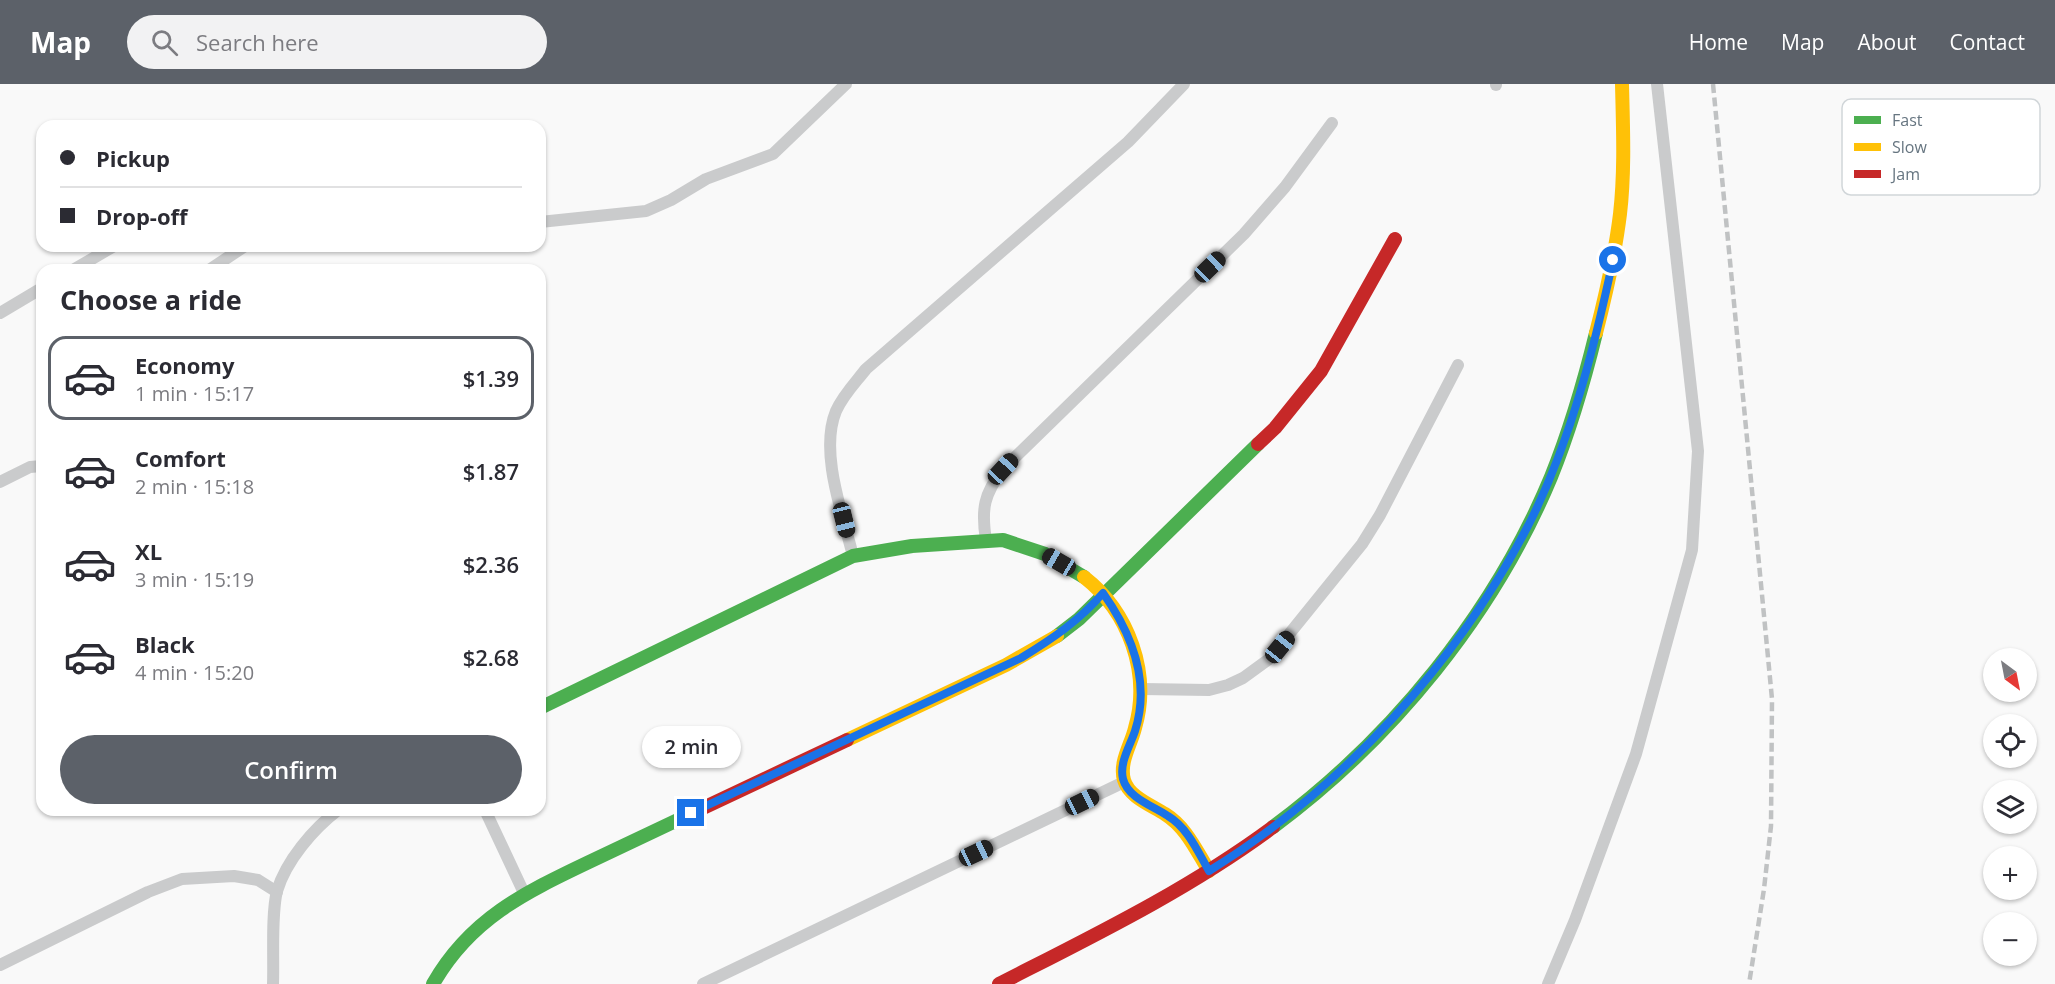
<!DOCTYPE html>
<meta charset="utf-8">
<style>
:root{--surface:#fff;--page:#f2f2f3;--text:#2b2b33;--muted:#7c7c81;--line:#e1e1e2;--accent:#5c6169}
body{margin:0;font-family:"Open Sans",sans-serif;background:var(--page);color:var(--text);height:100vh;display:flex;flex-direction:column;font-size:22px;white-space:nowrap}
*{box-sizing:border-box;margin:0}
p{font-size:20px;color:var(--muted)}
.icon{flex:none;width:33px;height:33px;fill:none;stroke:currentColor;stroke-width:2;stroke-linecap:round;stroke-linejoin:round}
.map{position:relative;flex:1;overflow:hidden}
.sheet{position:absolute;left:36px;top:180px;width:510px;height:552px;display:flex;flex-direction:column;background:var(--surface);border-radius:18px;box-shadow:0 2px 4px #0004}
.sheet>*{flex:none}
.guide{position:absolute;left:36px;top:36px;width:510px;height:132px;border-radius:18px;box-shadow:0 2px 4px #0004;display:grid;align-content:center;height:132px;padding:0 24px;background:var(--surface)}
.needle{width:39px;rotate:148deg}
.controls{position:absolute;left:1983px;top:564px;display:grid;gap:12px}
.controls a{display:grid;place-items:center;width:54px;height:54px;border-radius:50%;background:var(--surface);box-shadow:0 2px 4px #0004;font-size:30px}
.end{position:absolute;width:27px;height:27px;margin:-14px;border:8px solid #1a73e8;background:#fff;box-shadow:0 0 0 3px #fff}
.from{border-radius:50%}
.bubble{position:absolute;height:42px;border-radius:21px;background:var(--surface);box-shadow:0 2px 4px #0004;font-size:20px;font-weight:600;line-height:42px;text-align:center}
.car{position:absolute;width:18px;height:36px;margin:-18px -9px;border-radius:8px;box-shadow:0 0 4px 2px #0007;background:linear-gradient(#222 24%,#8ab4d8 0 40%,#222 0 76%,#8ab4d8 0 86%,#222 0)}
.guide b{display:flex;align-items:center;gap:21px;height:57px;font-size:22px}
.guide b+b{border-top:2px solid var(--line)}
.guide i{width:15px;height:15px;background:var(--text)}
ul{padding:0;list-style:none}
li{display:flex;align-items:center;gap:18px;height:84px;margin:0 12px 9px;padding:0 12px;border:3px solid transparent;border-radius:18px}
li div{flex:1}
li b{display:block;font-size:22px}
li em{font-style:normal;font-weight:600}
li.current{border-color:var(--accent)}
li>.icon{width:54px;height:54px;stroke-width:1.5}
h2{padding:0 24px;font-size:27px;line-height:72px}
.primary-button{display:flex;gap:12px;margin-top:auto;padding:12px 24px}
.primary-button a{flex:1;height:69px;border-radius:36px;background:var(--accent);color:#fff;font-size:24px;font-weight:600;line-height:69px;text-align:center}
header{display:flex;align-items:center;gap:36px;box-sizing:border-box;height:84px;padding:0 30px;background:var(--accent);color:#fff}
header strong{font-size:28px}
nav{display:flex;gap:33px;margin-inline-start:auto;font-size:21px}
.search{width:420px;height:54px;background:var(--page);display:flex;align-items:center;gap:15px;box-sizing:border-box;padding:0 21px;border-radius:33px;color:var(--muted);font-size:22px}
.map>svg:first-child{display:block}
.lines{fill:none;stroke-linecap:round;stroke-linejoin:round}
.street{stroke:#cacbcc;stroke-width:12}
.fast{stroke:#4caf50;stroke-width:14}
.slow{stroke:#ffc107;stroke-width:14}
.jam{stroke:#c62828;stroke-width:14}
.rail{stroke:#c0c2c3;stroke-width:4.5;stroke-dasharray:9 4.5;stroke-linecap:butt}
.route{stroke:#1a73e8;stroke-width:8}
.key{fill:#fff;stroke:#d1d6d9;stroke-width:1.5}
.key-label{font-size:16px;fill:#667580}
</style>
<header>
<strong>Map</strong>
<div class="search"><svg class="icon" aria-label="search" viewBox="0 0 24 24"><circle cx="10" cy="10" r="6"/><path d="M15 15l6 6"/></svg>Search here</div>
<nav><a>Home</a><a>Map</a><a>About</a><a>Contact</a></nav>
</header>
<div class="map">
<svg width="2055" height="900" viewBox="0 0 2055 900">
<rect width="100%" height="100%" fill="#f9f9f9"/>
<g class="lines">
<g class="street">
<path d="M1496 0V1"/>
<path d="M540 138 646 127 671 116 706 95 773 70 846 0"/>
<path d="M73 186 114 162"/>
<path d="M209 186 245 162"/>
<path d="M0 229 42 204"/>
<path d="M0 398 30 383 42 382"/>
<path d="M986 456C981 425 984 410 1003 385L1244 150 1285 103 1332 39"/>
<path d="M853 472C843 431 819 368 836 327 843 311 856 298 866 285L1128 58 1184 0"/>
<path d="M1142 605 1209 606 1228 601 1243 594 1269 575 1362 460 1380 431 1458 281"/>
<path d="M485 726 524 809"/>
<path d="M0 881 148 808 182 795 234 792 258 796 277 808"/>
<path d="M273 900C274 874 271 831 277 807 286 777 313 745 338 726"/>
<path d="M703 900 1124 698"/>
<path d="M1548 900 1575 836 1636 670 1692 466 1698 367 1657 0"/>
</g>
<g class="fast">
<path d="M1057 552 1079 535 1258 360"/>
<path d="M540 624 853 472 912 462 1003 456 1045 470 1084 493"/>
<path d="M1273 743C1392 655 1494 530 1551 393 1570 346 1584 298 1596 249"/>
<path d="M433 900C470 835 524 809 589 778 620 763 652 748 684 733"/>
</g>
<g class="slow">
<path d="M1596 249C1606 210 1615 171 1620 130 1625 87 1623 43 1622 0"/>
<path d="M1084 493C1129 528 1151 589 1135 644 1131 661 1119 678 1124 696 1129 713 1151 721 1165 730 1186 743 1196 766 1209 787"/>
<path d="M847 656 1006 581 1057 552"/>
</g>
<g class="jam">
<path d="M1258 360 1275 344 1321 287 1395 155"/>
<path d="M684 733 847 656"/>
<path d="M999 900C1093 852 1188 806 1273 743"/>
</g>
<path class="rail" d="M1713 0 1772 615 1771 742 1764 805 1749 900"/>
</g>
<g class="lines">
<path class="route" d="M691 729 1021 574C1052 555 1079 537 1103 509 1132 550 1151 597 1135 647 1130 662 1119 679 1123 695 1128 714 1153 722 1168 732 1188 744 1198 768 1209 787 1343 704 1458 579 1530 438 1571 356 1594 265 1613 176"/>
</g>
<rect x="1842" y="15" width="198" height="96" rx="9" class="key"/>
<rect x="1854" y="32" width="27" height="8" fill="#4caf50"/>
<rect x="1854" y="59" width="27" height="8" fill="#ffc107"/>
<rect x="1854" y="86" width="27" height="8" fill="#c62828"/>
<g class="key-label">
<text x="1892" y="42">Fast</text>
<text x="1892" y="69">Slow</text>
<text x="1892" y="96">Jam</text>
</g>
</svg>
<div class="controls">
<a><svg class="needle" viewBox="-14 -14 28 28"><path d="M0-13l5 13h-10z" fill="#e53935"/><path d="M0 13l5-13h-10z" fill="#7c7c81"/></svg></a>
<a><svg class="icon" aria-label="locate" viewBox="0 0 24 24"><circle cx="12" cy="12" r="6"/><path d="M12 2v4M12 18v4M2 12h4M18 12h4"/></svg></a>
<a><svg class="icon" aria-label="layers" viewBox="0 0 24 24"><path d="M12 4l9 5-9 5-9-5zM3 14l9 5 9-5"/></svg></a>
<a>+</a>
<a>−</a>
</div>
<i class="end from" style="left:1613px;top:176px"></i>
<i class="end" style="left:691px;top:729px"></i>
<div class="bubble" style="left:642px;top:642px;width:99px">2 min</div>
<i class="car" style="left:1210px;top:183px;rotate:46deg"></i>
<i class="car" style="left:1003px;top:385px;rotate:43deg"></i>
<i class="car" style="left:844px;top:436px;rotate:166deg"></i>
<i class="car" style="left:1059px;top:478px;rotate:300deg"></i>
<i class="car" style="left:1280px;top:563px;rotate:39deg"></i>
<i class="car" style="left:1082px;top:718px;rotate:64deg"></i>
<i class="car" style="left:976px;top:769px;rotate:65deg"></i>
<div class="guide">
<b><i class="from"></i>Pickup</b>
<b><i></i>Drop-off</b>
</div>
<section class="sheet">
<h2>Choose a ride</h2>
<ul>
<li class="current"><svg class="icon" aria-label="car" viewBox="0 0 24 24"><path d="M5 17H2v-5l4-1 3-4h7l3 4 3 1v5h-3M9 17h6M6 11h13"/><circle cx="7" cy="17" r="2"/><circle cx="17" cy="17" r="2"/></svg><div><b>Economy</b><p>1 min · 15:17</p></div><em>$1.39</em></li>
<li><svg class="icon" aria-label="car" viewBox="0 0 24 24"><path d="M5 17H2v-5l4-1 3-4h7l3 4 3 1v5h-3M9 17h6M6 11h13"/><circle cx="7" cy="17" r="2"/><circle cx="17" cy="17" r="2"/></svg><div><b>Comfort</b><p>2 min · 15:18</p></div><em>$1.87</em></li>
<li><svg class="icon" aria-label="car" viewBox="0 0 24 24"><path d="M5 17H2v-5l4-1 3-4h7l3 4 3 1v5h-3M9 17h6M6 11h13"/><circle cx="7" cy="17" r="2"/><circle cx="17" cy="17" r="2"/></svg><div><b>XL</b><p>3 min · 15:19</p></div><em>$2.36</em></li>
<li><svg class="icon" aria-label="car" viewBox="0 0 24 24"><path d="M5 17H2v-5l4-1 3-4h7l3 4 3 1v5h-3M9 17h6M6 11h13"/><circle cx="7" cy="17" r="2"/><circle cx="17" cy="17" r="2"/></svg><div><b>Black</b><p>4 min · 15:20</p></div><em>$2.68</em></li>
</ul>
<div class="primary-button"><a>Confirm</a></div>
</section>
</div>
